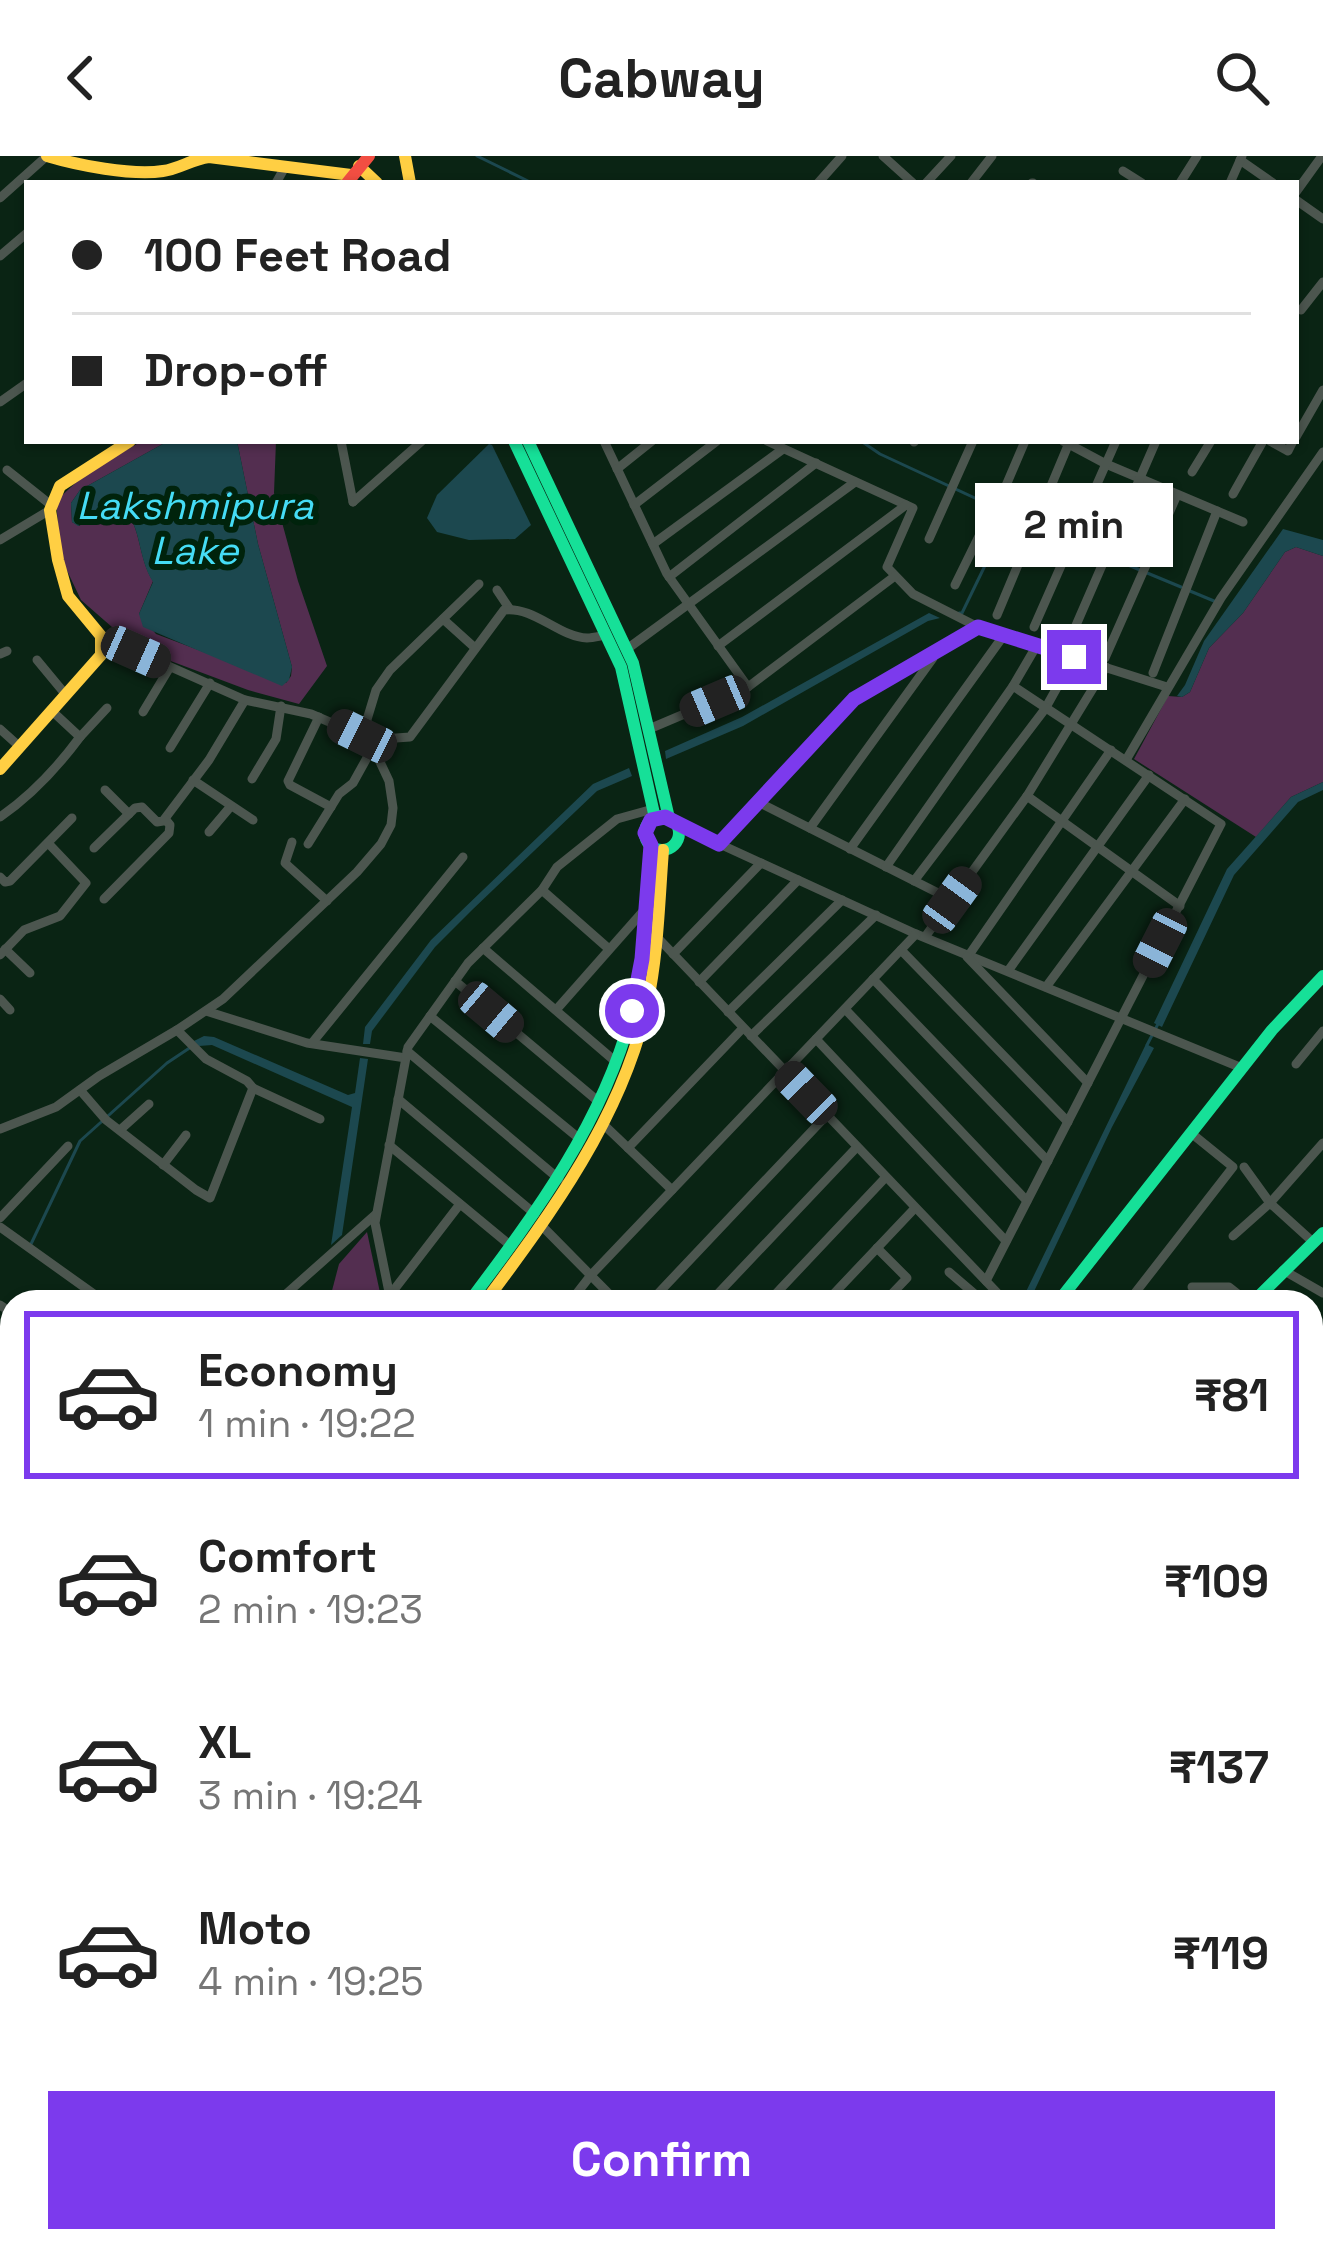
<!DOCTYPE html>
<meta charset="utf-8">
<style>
:root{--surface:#fff;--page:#f2f2f2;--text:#222;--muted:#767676;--line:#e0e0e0;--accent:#7c3aed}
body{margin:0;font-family:"Space Grotesk",sans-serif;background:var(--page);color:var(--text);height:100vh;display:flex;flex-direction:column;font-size:45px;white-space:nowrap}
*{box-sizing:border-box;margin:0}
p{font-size:39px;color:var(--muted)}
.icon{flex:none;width:66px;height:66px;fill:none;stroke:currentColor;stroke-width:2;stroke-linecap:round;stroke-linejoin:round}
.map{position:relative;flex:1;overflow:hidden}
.panel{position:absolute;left:0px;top:1134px;width:1323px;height:963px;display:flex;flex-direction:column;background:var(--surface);border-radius:36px 36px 0 0;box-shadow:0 3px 9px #0004}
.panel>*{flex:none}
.banner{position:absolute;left:24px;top:24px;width:1275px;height:264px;border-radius:0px;box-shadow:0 3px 9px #0004;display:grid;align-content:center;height:264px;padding:0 48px;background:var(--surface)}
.end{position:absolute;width:54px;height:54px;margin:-27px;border:15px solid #7c3aed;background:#fff;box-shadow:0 0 0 6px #fff}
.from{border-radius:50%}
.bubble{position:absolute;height:84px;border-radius:0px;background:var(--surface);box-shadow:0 3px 9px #0004;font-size:39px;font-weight:600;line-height:84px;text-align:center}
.car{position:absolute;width:36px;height:72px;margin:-36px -18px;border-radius:15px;box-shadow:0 0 9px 3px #0007;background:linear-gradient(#222 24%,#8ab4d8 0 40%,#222 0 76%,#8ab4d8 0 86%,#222 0)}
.banner b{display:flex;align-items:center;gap:42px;height:114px;font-size:45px}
.banner b+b{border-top:3px solid var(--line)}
.banner i{width:30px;height:30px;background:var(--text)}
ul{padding:21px 0 0;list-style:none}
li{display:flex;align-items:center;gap:36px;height:168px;margin:0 24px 18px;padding:0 24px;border:6px solid transparent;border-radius:0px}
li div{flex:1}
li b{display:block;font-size:45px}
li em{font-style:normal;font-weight:600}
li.selected{border-color:var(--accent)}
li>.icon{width:108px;height:108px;stroke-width:1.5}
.primary-button{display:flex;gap:24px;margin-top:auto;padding:24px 48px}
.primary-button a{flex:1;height:138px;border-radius:0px;background:var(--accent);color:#fff;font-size:48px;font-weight:600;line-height:138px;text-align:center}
header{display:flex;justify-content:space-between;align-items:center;height:156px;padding:0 48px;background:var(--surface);font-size:54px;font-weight:600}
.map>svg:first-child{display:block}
.green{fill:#532e50}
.water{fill:#1c484f}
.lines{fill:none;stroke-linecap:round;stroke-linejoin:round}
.stream{stroke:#1c484f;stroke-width:3}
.street{stroke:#4c564f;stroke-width:9}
.fast{stroke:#16e098;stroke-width:12}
.slow{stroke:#ffcf43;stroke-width:12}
.jam{stroke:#f24e42;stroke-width:12}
.route{stroke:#7c3aed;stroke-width:15}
.labels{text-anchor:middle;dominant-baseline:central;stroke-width:12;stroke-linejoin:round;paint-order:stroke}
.water-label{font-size:39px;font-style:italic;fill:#45dcf5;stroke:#00230c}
</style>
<header><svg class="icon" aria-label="back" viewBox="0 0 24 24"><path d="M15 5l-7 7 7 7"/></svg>Cabway<svg class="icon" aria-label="search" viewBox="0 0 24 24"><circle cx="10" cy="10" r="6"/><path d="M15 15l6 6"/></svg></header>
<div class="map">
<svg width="1323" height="2095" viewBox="0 0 1323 2095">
<rect width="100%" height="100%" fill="#0a2414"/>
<g class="green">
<path d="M142 285H168L80 334 71 347 72 366 79 370 111 348 122 350C142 370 137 400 153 425L139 458 156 478 286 527 291 520 292 511 258 388 237 285H276L274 337 298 425 327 510 299 548 248 534 136 492 81 444 61 402 56 345 85 318Z"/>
<path d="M1296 391 1323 400V626L1291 641 1256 681 1134 603 1168 540 1182 541 1190 536 1209 492 1243 457 1285 396Z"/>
<path d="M367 1076 382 1146H329L339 1108Z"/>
<path d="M0 1247 12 1253V1348L0 1361Z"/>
</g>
<g class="water">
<path d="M168 285H237L258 388 292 511 289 524 282 530 143 471 139 458 153 426C137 400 142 370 122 350L111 348 78 370 72 366 71 347 80 334Z"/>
<path d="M489 288 492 289 531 369 515 383 469 384 437 376 427 362 437 339Z"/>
<path d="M1283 373 1323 384V400L1296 391 1285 396 1243 457 1209 492 1190 536 1182 541 1177 540 1185 529 1204 485Z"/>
<path d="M929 457 940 462 928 465 743 570 666 603 665 595 742 561Z"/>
<path d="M629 612 632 620 597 635 472 754 435 791 372 875 370 888H363L365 871 431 784 593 628Z"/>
<path d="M1323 626V634L1298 646 1234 719 1162 871 1154 867 1227 713 1291 641Z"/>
<path d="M204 880 214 881 348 939 355 937 360 902 368 903 342 1079 331 1089 352 951 212 889 199 890 194 885Z"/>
<path d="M1146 888 1154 892 1112 971 1029 1146H1021Z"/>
</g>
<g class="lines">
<g class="stream">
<path d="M477 0 532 27"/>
<path d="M861 285 880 298 1046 375 1181 431"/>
<path d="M1190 435 1214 445"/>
<path d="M959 457H962L1010 358"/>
<path d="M1147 889 1159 866"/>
<path d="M31 1088 80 985 167 907 191 891"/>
<path d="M1166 2085 1172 2095"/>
</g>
<g class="street">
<path d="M883 0 913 27"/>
<path d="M1240 4 1273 27"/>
<path d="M1123 15 1142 27"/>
<path d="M276 27 285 11"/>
<path d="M818 27 842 0"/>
<path d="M926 27 951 0"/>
<path d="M971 27 992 0"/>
<path d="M1032 27H1033"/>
<path d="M1180 27 1197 0"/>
<path d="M1230 27 1242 0"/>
<path d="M1296 36 1322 0"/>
<path d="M0 42 47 0"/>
<path d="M1296 44 1323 63"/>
<path d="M0 100 27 77"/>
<path d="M1301 154 1323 126"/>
<path d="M0 246 27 227"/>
<path d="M1296 281 1323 234"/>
<path d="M341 285 353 346"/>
<path d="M604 285 667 418 748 531"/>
<path d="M767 285 913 352 887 411 913 438 978 471 1167 531"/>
<path d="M1063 285 1106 308 1243 366"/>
<path d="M1270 285 1288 295 1293 285"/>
<path d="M914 286 915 285"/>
<path d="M617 313 652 285"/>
<path d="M7 314 51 349"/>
<path d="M1192 316 1211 285"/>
<path d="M1233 338 1263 285"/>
<path d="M353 346 422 285"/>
<path d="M634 349 717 285"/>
<path d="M929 383 973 285"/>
<path d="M0 384 50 354"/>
<path d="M653 388 783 293"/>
<path d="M669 421 816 307"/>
<path d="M955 429 985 368 993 360 1025 285"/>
<path d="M497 434 509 452"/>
<path d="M997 459 1069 287"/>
<path d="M443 463 474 491"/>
<path d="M1034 471 1116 285"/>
<path d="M718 490 906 349"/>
<path d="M1067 490 1156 285"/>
<path d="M627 493 855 326"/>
<path d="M0 498 7 495"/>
<path d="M1105 502 1177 339"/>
<path d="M37 504 66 539"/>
<path d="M1153 517 1217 355"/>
<path d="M143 556 170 511"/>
<path d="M319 561 288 625 290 629 331 651"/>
<path d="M0 573 20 591"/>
<path d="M649 573 748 531 895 420"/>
<path d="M362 580 376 534 390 514 479 428"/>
<path d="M80 581 107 552"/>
<path d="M368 584 410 581 504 454C534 450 559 481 587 482 593 482 600 480 606 479"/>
<path d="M170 592 210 527"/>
<path d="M1126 604 1221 442 1323 296"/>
<path d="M252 623 276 583 281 550"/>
<path d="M193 624 253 664"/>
<path d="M105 634 129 658"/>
<path d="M1027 640 1180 750"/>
<path d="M758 646 952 744"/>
<path d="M0 661C32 639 57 612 80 581L52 555"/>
<path d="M676 668 916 778 1242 912"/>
<path d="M810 672 933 502"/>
<path d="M209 676 231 650"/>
<path d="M292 686 285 707 327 745"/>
<path d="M308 688 339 638 353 627 373 591"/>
<path d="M719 688 854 543 978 471"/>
<path d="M94 692 135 652 142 651 157 666 163 665 209 604 245 544"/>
<path d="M850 693 1004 479"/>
<path d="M886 711 1013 530 1037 489"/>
<path d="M0 721 5 726 10 725 72 662"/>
<path d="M914 725 1045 553 1074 501"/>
<path d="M542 734 609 793"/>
<path d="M104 743 169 677 170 669 165 663"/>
<path d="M657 781 1006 1146"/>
<path d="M925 781 1027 640 1106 511"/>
<path d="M483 792 616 906"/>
<path d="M5 793 30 817"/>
<path d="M901 794 1068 966"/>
<path d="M673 798 761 707"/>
<path d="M0 799 24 774 60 760 86 727 48 687"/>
<path d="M969 799 1111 594"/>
<path d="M967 801 1088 927"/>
<path d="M1008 815 1149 619"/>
<path d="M873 823 1048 1005"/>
<path d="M455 825 599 946"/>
<path d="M699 826 798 724"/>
<path d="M1046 831 1185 643"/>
<path d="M0 843 10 854"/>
<path d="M845 853 1027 1045"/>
<path d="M556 854 646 752"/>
<path d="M206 855 307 887 406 902"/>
<path d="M728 856 842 744"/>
<path d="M430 860 581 984"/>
<path d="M751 880 876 759"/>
<path d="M816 883 1006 1085"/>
<path d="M312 887 463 701"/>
<path d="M407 895 559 1023"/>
<path d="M1296 908 1323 875"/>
<path d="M253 932 320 963"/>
<path d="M80 934 106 964 196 1034 210 1042 253 932 247 925 206 903 177 874"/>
<path d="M398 943 535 1058"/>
<path d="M603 968 672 1034"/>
<path d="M0 973 56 951 99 920 177 874 223 843 357 716 381 688 391 669 393 652 389 625 373 591 362 580 311 558 245 544 101 480"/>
<path d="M120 974 149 948"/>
<path d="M389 989 511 1090"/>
<path d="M628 992 743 872"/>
<path d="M163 1009 186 979"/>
<path d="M1244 1011 1270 1047 1313 1086"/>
<path d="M0 1062 68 990"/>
<path d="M542 1070 617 1146"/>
<path d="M0 1071 105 1146"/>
<path d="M1233 1080 1270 1047 1323 987"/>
<path d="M877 1092 907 1122 884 1146"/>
<path d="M1283 1114 1323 1137"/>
<path d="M949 1116 984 1146"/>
<path d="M986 1125 1221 668 1013 530"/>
<path d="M1192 1131H1229L1248 1146"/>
<path d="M390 1139 460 1048"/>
<path d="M277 1146 376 1058"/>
<path d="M391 1146 375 1067 408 891 468 807 542 734 557 711 617 663 653 653"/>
<path d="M570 1146 591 1119 916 778"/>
<path d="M650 1146 827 959"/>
<path d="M710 1146 857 991"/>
<path d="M768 1146 886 1021"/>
<path d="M826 1146 915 1052"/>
<path d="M1128 1146 1233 1011 1191 977"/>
<path d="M0 1149 12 1157"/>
<path d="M1311 1194 1323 1175"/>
<path d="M0 1195 12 1201"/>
<path d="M0 1223 12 1229"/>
<path d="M1311 1277 1323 1264"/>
<path d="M1311 1319 1323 1307"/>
<path d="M1311 1387 1323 1375"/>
<path d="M1311 1408 1323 1419"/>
<path d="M0 1440 12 1429"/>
<path d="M0 1466 12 1478"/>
<path d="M1311 1494 1323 1505"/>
<path d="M1311 1567 1323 1554"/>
<path d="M1311 1632 1323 1619"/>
<path d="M1311 1694 1323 1680"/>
<path d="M1311 1755 1323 1741"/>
<path d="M1311 1793 1323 1799"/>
<path d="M0 1830 12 1821"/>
<path d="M0 1893 12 1910"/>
<path d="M1311 1896 1323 1882"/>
<path d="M0 1966 12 1982"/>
<path d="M0 2036 12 2053"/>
<path d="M35 2085 42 2095"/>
<path d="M86 2085 93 2095"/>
<path d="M136 2085 141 2095"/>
<path d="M171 2085 180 2095"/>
<path d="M349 2085 356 2095"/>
<path d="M487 2095 498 2085"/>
</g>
<g class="fast">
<path d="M514 285 621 511 655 662"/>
<path d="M528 285 633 507 669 662"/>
<circle cx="662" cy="677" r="17"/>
<path d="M469 1146C536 1057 604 965 632 856 646 801 647 744 651 689"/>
<path d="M1058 1146 1272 874 1323 820"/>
<path d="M1253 1146 1323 1077"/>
<path d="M0 1525 12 1538"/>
<path d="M1232 2085 1243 2095"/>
<path d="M235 2095 242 2085"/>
</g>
<g class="slow">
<path d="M47 0C77 9 132 20 163 15 179 13 192 3 209 1L351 19"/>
<path d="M405 0 410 27"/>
<path d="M359 10 377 27"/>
<path d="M0 613 101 499V480L68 440 58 404 50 354 60 330 130 285"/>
<path d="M485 1146C552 1056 622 961 647 849 658 798 659 746 663 694"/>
<path d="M0 1645 12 1651"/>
<path d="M1311 1899 1323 1902"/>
<path d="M1311 2002 1323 1988"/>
<path d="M1311 2021 1323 2007"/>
<path d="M686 2085 690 2095"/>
<path d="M700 2085 704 2095"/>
<path d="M1207 2095 1218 2085"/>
</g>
<g class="jam">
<path d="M347 27 369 0"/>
<path d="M0 1659 12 1664"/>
</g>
</g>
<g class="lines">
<path class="route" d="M632 855 642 803 651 689 645 677 651 664 665 661 719 688 854 543 978 471 1074 501"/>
</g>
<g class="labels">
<g class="water-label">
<text x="195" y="349">Lakshmipura<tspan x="195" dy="45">Lake</tspan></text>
</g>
</g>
</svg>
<i class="end from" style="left:632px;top:855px"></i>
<i class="end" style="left:1074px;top:501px"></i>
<div class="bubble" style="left:975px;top:327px;width:198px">2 min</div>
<i class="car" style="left:136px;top:496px;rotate:114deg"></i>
<i class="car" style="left:715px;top:545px;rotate:247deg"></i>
<i class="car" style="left:362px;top:580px;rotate:296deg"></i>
<i class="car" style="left:952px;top:744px;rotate:36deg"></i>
<i class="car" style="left:1160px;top:787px;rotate:207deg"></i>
<i class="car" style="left:491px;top:856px;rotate:130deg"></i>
<i class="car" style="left:806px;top:937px;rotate:316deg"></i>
<div class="banner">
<b><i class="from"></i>100 Feet Road</b>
<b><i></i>Drop-off</b>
</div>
<section class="panel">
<ul>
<li class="selected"><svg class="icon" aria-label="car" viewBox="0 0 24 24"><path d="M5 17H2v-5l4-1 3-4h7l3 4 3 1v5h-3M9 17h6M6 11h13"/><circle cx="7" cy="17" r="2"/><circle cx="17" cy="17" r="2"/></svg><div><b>Economy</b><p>1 min · 19:22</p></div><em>₹81</em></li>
<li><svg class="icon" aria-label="car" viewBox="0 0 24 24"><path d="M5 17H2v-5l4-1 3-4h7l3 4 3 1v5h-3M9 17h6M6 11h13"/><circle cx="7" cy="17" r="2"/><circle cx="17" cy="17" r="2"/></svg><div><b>Comfort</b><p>2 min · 19:23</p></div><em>₹109</em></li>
<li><svg class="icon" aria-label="car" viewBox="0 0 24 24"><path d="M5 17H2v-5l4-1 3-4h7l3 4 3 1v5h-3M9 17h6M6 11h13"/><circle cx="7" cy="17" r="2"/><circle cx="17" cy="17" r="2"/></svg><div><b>XL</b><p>3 min · 19:24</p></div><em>₹137</em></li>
<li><svg class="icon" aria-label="car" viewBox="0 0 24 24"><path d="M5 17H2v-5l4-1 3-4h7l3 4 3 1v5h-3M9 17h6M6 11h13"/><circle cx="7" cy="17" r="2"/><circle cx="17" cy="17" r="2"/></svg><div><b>Moto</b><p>4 min · 19:25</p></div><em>₹119</em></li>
</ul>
<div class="primary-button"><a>Confirm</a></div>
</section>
</div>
